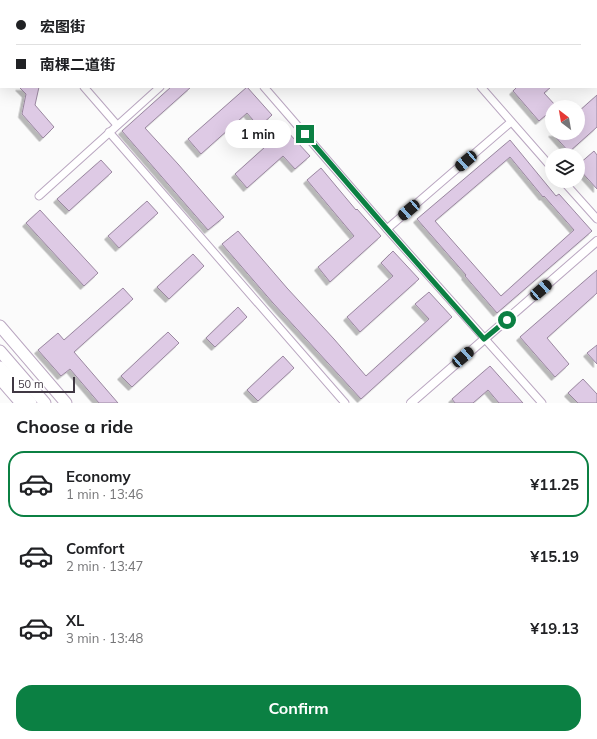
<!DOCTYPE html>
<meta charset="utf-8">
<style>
:root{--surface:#fff;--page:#f2f2f2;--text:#202124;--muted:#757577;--line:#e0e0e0;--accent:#0b8043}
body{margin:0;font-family:Mulish,"Noto Sans SC",sans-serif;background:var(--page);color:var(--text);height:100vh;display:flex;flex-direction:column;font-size:15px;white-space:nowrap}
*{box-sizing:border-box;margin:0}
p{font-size:13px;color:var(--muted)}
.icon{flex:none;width:22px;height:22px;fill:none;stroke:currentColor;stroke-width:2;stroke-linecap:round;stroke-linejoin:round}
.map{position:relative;height:403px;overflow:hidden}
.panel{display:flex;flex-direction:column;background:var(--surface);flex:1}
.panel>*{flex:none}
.top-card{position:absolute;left:0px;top:0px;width:597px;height:88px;box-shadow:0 4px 16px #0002;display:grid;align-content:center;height:88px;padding:0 16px;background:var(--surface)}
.needle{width:26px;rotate:329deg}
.tools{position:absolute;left:545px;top:100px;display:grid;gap:8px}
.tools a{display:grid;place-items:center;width:40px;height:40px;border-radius:50%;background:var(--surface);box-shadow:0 4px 16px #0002;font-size:20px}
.scale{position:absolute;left:12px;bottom:10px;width:63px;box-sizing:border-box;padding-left:4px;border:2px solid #403843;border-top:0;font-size:11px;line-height:14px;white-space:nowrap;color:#403843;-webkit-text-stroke:3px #fff;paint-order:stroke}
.end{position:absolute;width:18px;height:18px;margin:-9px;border:5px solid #0b8043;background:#fff;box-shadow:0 0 0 2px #fff}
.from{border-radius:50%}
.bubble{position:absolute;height:28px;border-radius:14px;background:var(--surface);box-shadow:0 4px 16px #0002;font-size:13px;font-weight:700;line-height:28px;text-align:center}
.car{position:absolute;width:12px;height:24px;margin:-12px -6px;border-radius:5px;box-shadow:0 0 3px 1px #0007;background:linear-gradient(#222 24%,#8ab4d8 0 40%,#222 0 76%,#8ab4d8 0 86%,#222 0)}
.top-card b{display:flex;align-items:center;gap:14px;height:38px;font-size:15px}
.top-card b+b{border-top:1px solid var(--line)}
.top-card i{width:10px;height:10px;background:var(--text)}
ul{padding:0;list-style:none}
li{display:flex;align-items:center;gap:12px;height:66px;margin:0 8px 6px;padding:0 8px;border:2px solid transparent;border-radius:16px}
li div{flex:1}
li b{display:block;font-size:15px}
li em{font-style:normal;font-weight:700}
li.active{border-color:var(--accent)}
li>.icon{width:36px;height:36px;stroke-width:1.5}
h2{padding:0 16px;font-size:18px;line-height:48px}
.cta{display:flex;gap:8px;margin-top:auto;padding:8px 16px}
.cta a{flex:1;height:46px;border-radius:16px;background:var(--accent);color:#fff;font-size:16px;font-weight:700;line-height:46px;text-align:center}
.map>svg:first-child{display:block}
.building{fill:#decae5;stroke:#9b88a1;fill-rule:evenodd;filter:url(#shadow)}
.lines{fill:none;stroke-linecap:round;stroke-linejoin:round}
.minor-casing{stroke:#baa7c1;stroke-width:9}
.tertiary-casing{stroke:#baa7c1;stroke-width:10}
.trunk-casing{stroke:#baa7c1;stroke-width:13}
.minor{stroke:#fff;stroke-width:7}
.tertiary{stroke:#fff;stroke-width:8}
.trunk{stroke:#fff;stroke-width:11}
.route{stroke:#0b8043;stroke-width:5}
</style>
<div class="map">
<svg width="597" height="403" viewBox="0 0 597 403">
<defs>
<filter id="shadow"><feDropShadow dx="-3.5" dy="3.5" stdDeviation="0" flood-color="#0004"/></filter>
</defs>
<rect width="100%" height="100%" fill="#fbfbfb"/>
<g class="building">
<path d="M19 87H39L35 105 54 127 43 138 22 114 26 94Z"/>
<path d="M171 87H191L145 128 178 164 224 217 208 230 122 131Z"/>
<path d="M247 87 272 115 259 127 247 113 201 154 188 139Z"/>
<path d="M517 87H551L544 93 556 106 552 107V110L539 121 513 91Z"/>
<path d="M597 95V127L569 152 552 133H578V112Z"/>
<path d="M285 129 310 156 295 169 283 156 247 188 235 174Z"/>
<path d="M510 140 556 196 559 194 592 231 497 313 465 276 466 275 417 219ZM510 157 543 197 544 196 574 230 501 296 435 221Z"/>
<path d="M594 151 597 155V189L578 168V165Z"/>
<path d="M101 160 112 172 69 211 57 199Z"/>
<path d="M321 168 356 210 357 209 381 236 330 282 318 267 354 236 307 180Z"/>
<path d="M147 201 158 213 119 248 108 236Z"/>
<path d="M40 210 98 273 84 286 26 223Z"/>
<path d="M238 231 287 288 334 339 366 376 429 319 415 304 429 292 452 317 361 399 273 303 222 244Z"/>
<path d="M393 251 419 279 360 332 347 317 393 276 381 263Z"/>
<path d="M193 254 204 266 169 299 157 287Z"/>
<path d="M597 270V293L547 338 569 364 555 377 520 337Z"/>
<path d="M123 288 133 299 74 352 118 403H99L70 369 61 376 38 350 58 333 64 340Z"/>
<path d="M238 307 247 317 215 347 206 338Z"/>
<path d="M168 332 179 343 132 387 121 376Z"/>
<path d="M597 345V364L587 353Z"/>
<path d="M283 356 294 368 258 401 247 390Z"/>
<path d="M490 366 523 403H499L488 390 473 403H455L452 399Z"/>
<path d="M583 379 597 394V403H578L568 393Z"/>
</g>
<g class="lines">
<defs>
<g id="minor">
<path d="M8 0 9 1"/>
<path d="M189 0 190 1"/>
<path d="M406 0 407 1"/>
<path d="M84 87 117 125"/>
<path d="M264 87 387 229 542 403"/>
<path d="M481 87 552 168"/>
<path d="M109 132 345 403"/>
<path d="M563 181 597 219"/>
<path d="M39 196 160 87"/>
<path d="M387 229 511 122"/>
</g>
<path id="tertiary" d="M411 403 597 241"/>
<g id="trunk">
<path d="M0 326 66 403"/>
<path d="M0 351 45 403"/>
<path d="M0 367 31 403"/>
<path d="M0 379 21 403"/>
</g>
</defs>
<use href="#minor" class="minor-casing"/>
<use href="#tertiary" class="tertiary-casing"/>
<use href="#trunk" class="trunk-casing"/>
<use href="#minor" class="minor"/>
<use href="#tertiary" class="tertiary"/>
<use href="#trunk" class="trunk"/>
</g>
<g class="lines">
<path class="route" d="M305 134 387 229 484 339 507 320"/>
</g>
</svg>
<div class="tools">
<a><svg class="needle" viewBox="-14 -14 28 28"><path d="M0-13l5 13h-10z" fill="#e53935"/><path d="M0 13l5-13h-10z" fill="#757577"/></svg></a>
<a><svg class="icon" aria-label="layers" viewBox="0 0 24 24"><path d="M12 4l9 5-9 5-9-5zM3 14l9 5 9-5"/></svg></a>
</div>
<div class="scale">50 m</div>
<i class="end from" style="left:507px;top:320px"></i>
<i class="end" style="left:305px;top:134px"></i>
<div class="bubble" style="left:225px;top:120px;width:66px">1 min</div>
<i class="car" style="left:466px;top:161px;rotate:229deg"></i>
<i class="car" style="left:409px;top:210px;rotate:229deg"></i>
<i class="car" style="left:541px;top:290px;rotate:49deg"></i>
<i class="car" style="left:463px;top:357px;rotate:49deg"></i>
<div class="top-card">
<b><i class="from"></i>宏图街</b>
<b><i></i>南棵二道街</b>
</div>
</div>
<section class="panel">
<h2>Choose a ride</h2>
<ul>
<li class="active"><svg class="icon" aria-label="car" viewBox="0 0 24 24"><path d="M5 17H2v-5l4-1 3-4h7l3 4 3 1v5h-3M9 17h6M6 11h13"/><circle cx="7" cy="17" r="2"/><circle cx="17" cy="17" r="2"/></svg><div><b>Economy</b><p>1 min · 13:46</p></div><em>¥11.25</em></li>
<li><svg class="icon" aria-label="car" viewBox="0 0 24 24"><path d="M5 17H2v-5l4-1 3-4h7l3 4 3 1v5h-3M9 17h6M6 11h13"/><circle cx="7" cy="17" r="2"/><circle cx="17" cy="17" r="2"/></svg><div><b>Comfort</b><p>2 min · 13:47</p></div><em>¥15.19</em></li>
<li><svg class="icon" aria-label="car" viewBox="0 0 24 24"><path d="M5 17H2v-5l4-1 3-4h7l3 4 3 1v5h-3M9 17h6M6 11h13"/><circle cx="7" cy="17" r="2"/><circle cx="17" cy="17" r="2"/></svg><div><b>XL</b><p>3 min · 13:48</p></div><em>¥19.13</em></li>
</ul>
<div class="cta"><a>Confirm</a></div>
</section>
